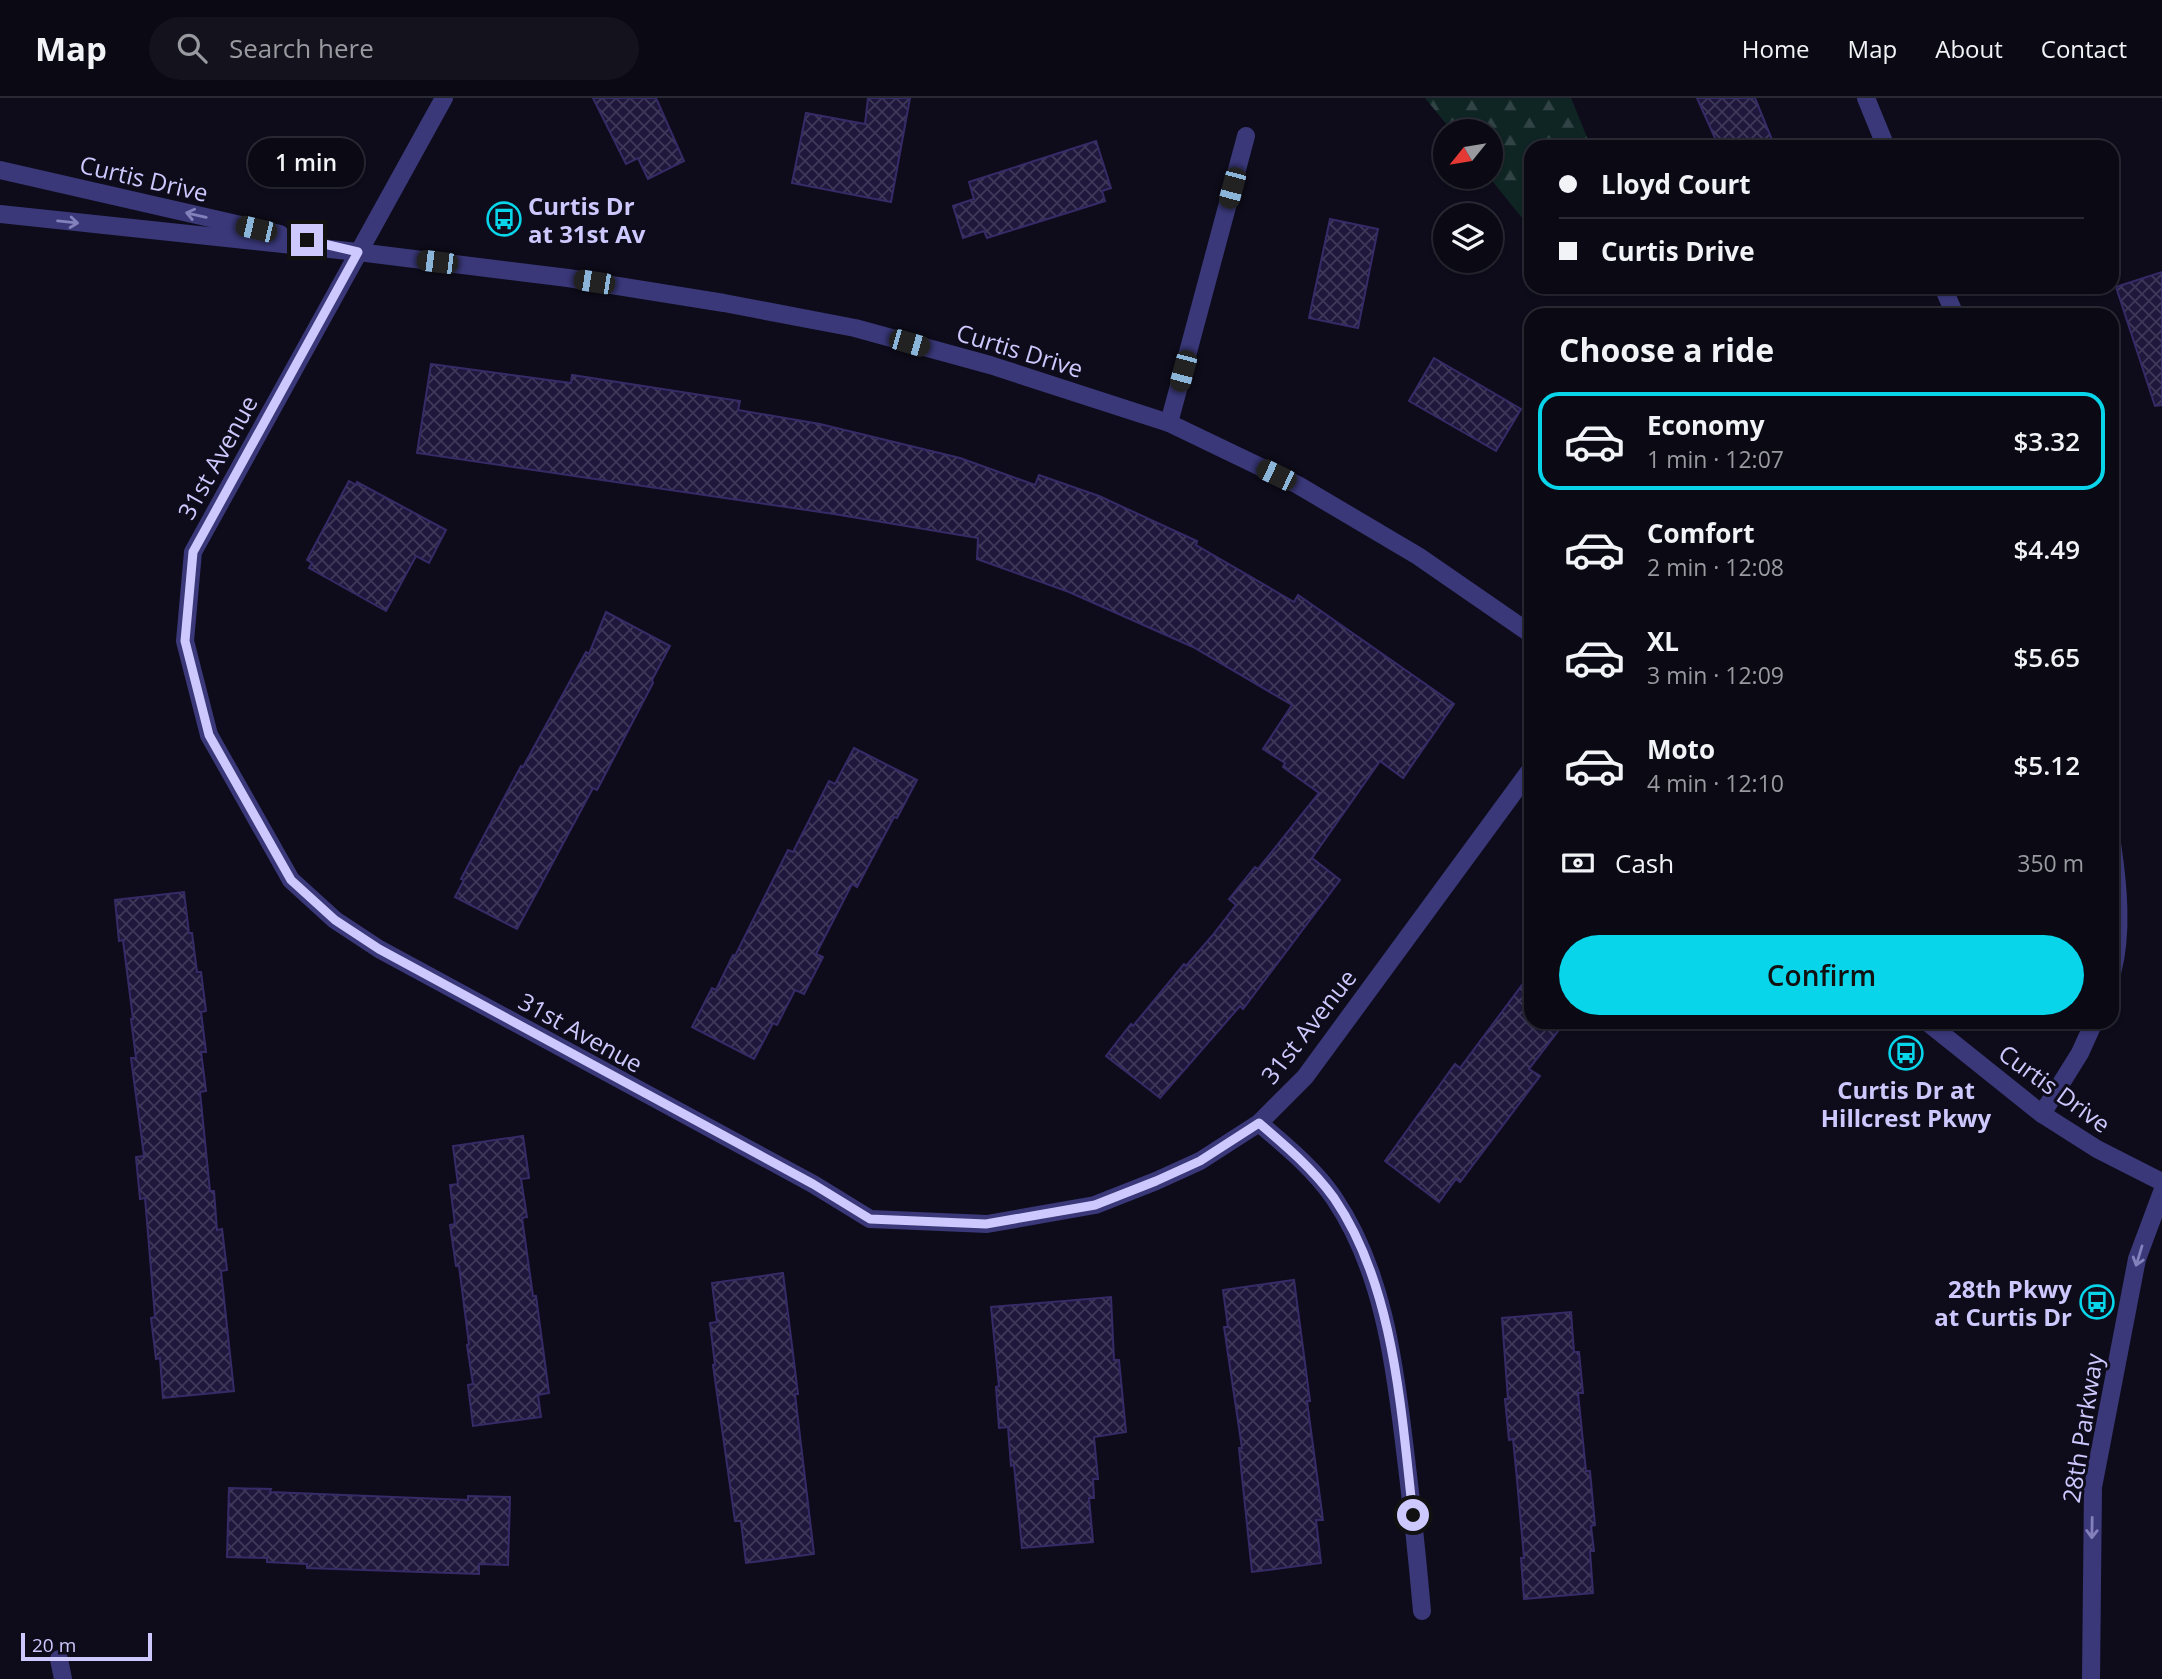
<!DOCTYPE html>
<meta charset="utf-8">
<style>
:root{--surface:#0a0914;--page:#13121d;--text:#f1f3f6;--muted:#999aa0;--line:#2a2a34;--accent:#08d5e9}
body{margin:0;font-family:"Open Sans",sans-serif;background:var(--page);color:var(--text);height:100vh;display:flex;flex-direction:column;font-size:26px;white-space:nowrap}
*{box-sizing:border-box;margin:0}
p{font-size:23px;color:var(--muted)}
.icon{flex:none;width:38px;height:38px;fill:none;stroke:currentColor;stroke-width:2;stroke-linecap:round;stroke-linejoin:round}
.map{position:relative;flex:1;overflow:hidden}
.sheet{position:absolute;left:1524px;top:210px;width:595px;height:721px;display:flex;flex-direction:column;background:var(--surface);border-radius:21px;box-shadow:0 2px 5px #0004,0 0 0 2px var(--line)}
.sheet>*{flex:none}
.top-card{position:absolute;left:1524px;top:42px;width:595px;height:154px;border-radius:21px;box-shadow:0 2px 5px #0004,0 0 0 2px var(--line);display:grid;align-content:center;height:154px;padding:0 35px;background:var(--surface)}
.needle{width:46px;rotate:240deg}
.tools{position:absolute;left:1433px;top:21px;display:grid;gap:14px}
.tools a{display:grid;place-items:center;width:70px;height:70px;border-radius:50%;background:var(--surface);box-shadow:0 2px 5px #0004,0 0 0 2px var(--line);font-size:35px}
.scale{position:absolute;left:21px;bottom:18px;width:131px;box-sizing:border-box;padding-left:7px;border:4px solid #cdc8fd;border-top:0;font-size:19px;line-height:24px;white-space:nowrap;color:#cdc8fd;-webkit-text-stroke:5px #0e0c1b;paint-order:stroke}
.end{position:absolute;width:32px;height:32px;margin:-16px;border:9px solid #cdc8fd;background:#111;box-shadow:0 0 0 4px #111}
.from{border-radius:50%}
.bubble{position:absolute;height:49px;border-radius:24px;background:var(--surface);box-shadow:0 2px 5px #0004,0 0 0 2px var(--line);font-size:23px;font-weight:600;line-height:49px;text-align:center}
.car{position:absolute;width:21px;height:42px;margin:-21px -10px;border-radius:9px;box-shadow:0 0 5px 2px #0007;background:linear-gradient(#222 24%,#8ab4d8 0 40%,#222 0 76%,#8ab4d8 0 86%,#222 0)}
.top-card b{display:flex;align-items:center;gap:24px;height:66px;font-size:26px}
.top-card b+b{border-top:2px solid var(--line)}
.top-card i{width:18px;height:18px;background:var(--text)}
ul{padding:0;list-style:none}
li{display:flex;align-items:center;gap:21px;height:98px;margin:0 14px 10px;padding:0 21px;border:4px solid transparent;border-radius:21px}
li div{flex:1}
li b{display:block;font-size:26px}
li em{font-style:normal;font-weight:600}
li.current{border-color:var(--accent)}
li>.icon{width:63px;height:63px;stroke-width:1.5}
h2{padding:0 35px;font-size:32px;line-height:84px}
.pay{display:flex;align-items:center;gap:18px;height:77px;padding:0 35px;font-size:26px}
.pay p{margin-inline-start:auto}
.primary-button{display:flex;gap:14px;margin-top:auto;padding:14px 35px}
.primary-button a{flex:1;height:80px;border-radius:42px;background:var(--accent);color:#111;font-size:28px;font-weight:600;line-height:80px;text-align:center}
header{display:flex;align-items:center;gap:42px;box-sizing:border-box;height:98px;padding:0 35px;background:var(--surface);border-bottom:2px solid var(--line)}
header strong{font-size:33px}
nav{display:flex;gap:38px;margin-inline-start:auto;font-size:24px}
.search{width:490px;height:63px;background:var(--page);display:flex;align-items:center;gap:18px;box-sizing:border-box;padding:0 24px;border-radius:38px;color:var(--muted);font-size:26px}
.map>svg:first-child{display:block}
.forest{fill:url(#forest-firs)}
.building{fill:url(#building-cross-hatch);stroke:#362b67;stroke-width:2}
.lines{fill:none;stroke-linecap:round;stroke-linejoin:round}
.minor{stroke:#3a3879;stroke-width:18}
.oneway{stroke:#8480bb}
.route{stroke:#cdc8fd;stroke-width:9}
.labels{text-anchor:middle;dominant-baseline:central;stroke-width:6;stroke-linejoin:round;paint-order:stroke}
.street-label{font-size:24px;fill:#cdc8fd;stroke:#0e0c1b}
.poi-label{font-size:24px;font-weight:bold;fill:#cdc8fd;stroke:#0e0c1b;text-anchor:start}
</style>
<header>
<strong>Map</strong>
<div class="search"><svg class="icon" aria-label="search" viewBox="0 0 24 24"><circle cx="10" cy="10" r="6"/><path d="M15 15l6 6"/></svg>Search here</div>
<nav><a>Home</a><a>Map</a><a>About</a><a>Contact</a></nav>
</header>
<div class="map">
<svg width="2162" height="1581" viewBox="0 0 2162 1581">
<defs>
<pattern id="forest-firs" width="22" height="20" patternUnits="userSpaceOnUse" patternTransform="scale(1.75)"><rect width="22" height="20" fill="#0f2524"/><path d="M5 1l3.5 6h-7zM16 11l3.5 6h-7z" fill="#314345"/></pattern>
<pattern id="building-cross-hatch" width="8" height="8" patternUnits="userSpaceOnUse" patternTransform="scale(1.75)"><rect width="8" height="8" fill="#1f183c"/><path d="M0 0l8 8M0 8l8-8" fill="none" stroke="#3e3859"/></pattern>
</defs>
<rect width="100%" height="100%" fill="#0e0c1b"/>
<path class="forest" d="M1425 0H1571L1591 49H1531V131L1489 79H1491V33H1452Z"/>
<g class="building">
<path d="M593 0H656L684 63 648 81 638 60 626 66Z"/>
<path d="M868 0H910L891 104 792 85 806 15 865 26Z"/>
<path d="M1697 0H1755L1775 49H1719Z"/>
<path d="M1096 43 1111 90 1102 93 1105 103 987 140 984 133 963 140 953 108 974 101 969 84Z"/>
<path d="M1330 121 1378 131 1358 230 1309 220Z"/>
<path d="M2162 174V307L2155 308 2116 189Z"/>
<path d="M1434 260 1521 311 1496 353 1409 303Z"/>
<path d="M431 266 571 285 572 277 740 303 738 312 820 326 960 360 1035 387 1039 377 1099 398 1197 443 1196 447 1294 504 1298 497 1454 606 1403 680 1380 663 1312 760 1340 782 1243 911 1240 908 1160 1000 1106 958 1131 926 1133 928 1184 866 1186 868 1212 838 1236 807 1229 801 1255 769 1258 771 1319 695 1283 669 1285 665 1263 651 1292 607 1193 549 1069 494 977 461 978 440 834 416 417 355Z"/>
<path d="M349 383 356 387 357 384 446 432 429 465 416 458 386 513 309 470 312 465 307 462Z"/>
<path d="M606 514 670 548 652 582 653 585 597 692 593 690 517 831 455 799 464 782 461 781 521 668 523 669 586 554 589 556Z"/>
<path d="M854 650 917 682 897 720 894 719 857 789 852 786 816 856 823 859 804 896 795 892 777 927 773 925 754 961 692 929 712 890 716 892 733 857 735 858 788 752 793 754 829 683 835 686Z"/>
<path d="M184 794 189 835H192L197 874H201L206 913 201 914 206 954H201L206 993 200 994 210 1093H214L217 1132 222 1131 227 1172 221 1173 234 1293 163 1300 160 1260 156 1261 151 1220 155 1219 145 1100 140 1101 136 1059 144 1058 131 960H136L131 921H133L123 842 119 843 115 802Z"/>
<path d="M1531 875V924H1565L1529 971 1540 978 1460 1084 1456 1081 1439 1104 1385 1063 1455 966 1460 970Z"/>
<path d="M523 1038 529 1080 521 1081 527 1119 522 1120 533 1198H536L549 1295 538 1297 541 1319 473 1328 468 1287 473 1286 467 1247 469 1246 459 1168H456L450 1127 455 1126 450 1087 458 1086 453 1048Z"/>
<path d="M783 1175 798 1296H795L814 1456 746 1465 741 1423H735L713 1267H715L710 1225 717 1224 712 1185Z"/>
<path d="M1294 1182 1310 1303H1307L1323 1422H1316L1321 1465 1252 1474 1239 1350H1242L1224 1229H1228L1223 1192Z"/>
<path d="M1111 1199 1114 1262H1119L1126 1334 1094 1339 1098 1381H1093L1094 1400H1089L1093 1444 1022 1450 1014 1367 1011 1368 1008 1329 999 1330 996 1289 999 1288 991 1209Z"/>
<path d="M1571 1214 1574 1254H1579L1583 1295H1578L1586 1373H1590L1595 1427 1591 1428 1594 1453H1590L1593 1495 1524 1501 1521 1460H1524L1517 1382 1513 1341 1509 1342 1505 1301H1508L1502 1220Z"/>
<path d="M229 1390 271 1391 270 1394 468 1402V1398L510 1399 508 1467 479 1466V1476L307 1470V1466L267 1464V1460L227 1459Z"/>
</g>
<g class="lines">
<g class="minor">
<path d="M444 0 193 454 185 543 209 637 291 782 335 822 379 851 813 1086 870 1121 987 1126 1095 1107 1156 1083 1200 1063 1259 1025 1305 979 1531 671"/>
<path d="M1866 0 1886 49"/>
<path d="M0 72 280 136"/>
<path d="M0 116 358 154 568 180 724 205 855 230 990 267 1169 325 1298 387 1418 458 1531 536"/>
<path d="M1943 189 1955 217"/>
<path d="M1169 325 1246 38"/>
<path d="M2112 745C2118 786 2123 835 2112 875"/>
<path d="M1927 924 2042 1016 2097 1051 2162 1084"/>
<path d="M2042 1016 2080 955 2094 924"/>
<path d="M1259 1025C1286 1048 1314 1071 1334 1100 1382 1171 1394 1261 1404 1344 1411 1400 1417 1457 1422 1513"/>
<path d="M59 1561 63 1581"/>
<path d="M2091 1581 2093 1389 2137 1161 2162 1094"/>
</g>
</g>
<defs><path id="oneway-shaft" d="M-6 0H5M1.5-3L5.5 0L1.5 3" fill="none" stroke-width="1.6" stroke-linecap="round" stroke-linejoin="round" transform="scale(1.75)"/></defs>
<g class="oneway">
<use href="#oneway-shaft" transform="translate(196 117) rotate(-167)"/>
<use href="#oneway-shaft" transform="translate(68 124) rotate(6)"/>
<use href="#oneway-shaft" transform="translate(2139 1158) rotate(107)"/>
<use href="#oneway-shaft" transform="translate(2092 1430) rotate(91)"/>
</g>
<g class="lines">
<path class="route" d="M307 142 358 154 193 454 185 543 209 637 291 782 335 822 379 851 813 1086 870 1121 986 1126 1095 1107 1156 1083 1200 1063 1259 1025C1286 1048 1313 1071 1334 1100 1395 1189 1401 1314 1413 1417"/>
</g>
<defs>
<symbol id="bus-ring" viewBox="-11 -11 22 22"><circle r="9.5" fill="#0e0c1b" stroke="#08d5e9" stroke-width="1.5"/><path d="M-5-6H5V4H4V6H2V4H-2V6H-4V4H-5ZM-3.5-4V0h7V-4ZM-3.5 1.2v1.5H-2V1.2ZM2 1.2v1.5H3.5V1.2Z" fill="#08d5e9"/></symbol>
</defs>
<g fill-rule="evenodd">
<use href="#bus-ring" x="485" y="102" width="38" height="38"/>
<use href="#bus-ring" x="1887" y="936" width="38" height="38"/>
<use href="#bus-ring" x="2078" y="1185" width="38" height="38"/>
</g>
<g class="labels">
<g class="street-label">
<text transform="translate(144 80) rotate(13)">Curtis Drive</text>
<text transform="translate(1020 252) rotate(17)">Curtis Drive</text>
<text transform="translate(217 359) rotate(-61)">31st Avenue</text>
<text transform="translate(1308 928) rotate(-52)">31st Avenue</text>
<text transform="translate(581 934) rotate(29)">31st Avenue</text>
<text transform="translate(2055 990) rotate(36)">Curtis Drive</text>
<text transform="translate(2082 1330) rotate(-81)">28th Parkway</text>
</g>
<g class="poi-label">
<text x="528" y="107">Curtis Dr<tspan x="528" dy="28">at 31st Av</tspan></text>
<text x="1906" y="991" text-anchor="middle">Curtis Dr at<tspan x="1906" dy="28">Hillcrest Pkwy</tspan></text>
<text x="2072" y="1190" text-anchor="end">28th Pkwy<tspan x="2072" dy="28">at Curtis Dr</tspan></text>
</g>
</g>
</svg>
<div class="tools">
<a><svg class="needle" viewBox="-14 -14 28 28"><path d="M0-13l5 13h-10z" fill="#e53935"/><path d="M0 13l5-13h-10z" fill="#999aa0"/></svg></a>
<a><svg class="icon" aria-label="layers" viewBox="0 0 24 24"><path d="M12 4l9 5-9 5-9-5zM3 14l9 5 9-5"/></svg></a>
</div>
<div class="scale">20 m</div>
<i class="end from" style="left:1413px;top:1417px"></i>
<i class="end" style="left:307px;top:142px"></i>
<div class="bubble" style="left:248px;top:40px;width:116px">1 min</div>
<i class="car" style="left:1232px;top:90px;rotate:195deg"></i>
<i class="car" style="left:256px;top:131px;rotate:283deg"></i>
<i class="car" style="left:437px;top:164px;rotate:277deg"></i>
<i class="car" style="left:594px;top:184px;rotate:279deg"></i>
<i class="car" style="left:909px;top:245px;rotate:106deg"></i>
<i class="car" style="left:1183px;top:273px;rotate:195deg"></i>
<i class="car" style="left:1276px;top:377px;rotate:296deg"></i>
<div class="top-card">
<b><i class="from"></i>Lloyd Court</b>
<b><i></i>Curtis Drive</b>
</div>
<section class="sheet">
<h2>Choose a ride</h2>
<ul>
<li class="current"><svg class="icon" aria-label="car" viewBox="0 0 24 24"><path d="M5 17H2v-5l4-1 3-4h7l3 4 3 1v5h-3M9 17h6M6 11h13"/><circle cx="7" cy="17" r="2"/><circle cx="17" cy="17" r="2"/></svg><div><b>Economy</b><p>1 min · 12:07</p></div><em>$3.32</em></li>
<li><svg class="icon" aria-label="car" viewBox="0 0 24 24"><path d="M5 17H2v-5l4-1 3-4h7l3 4 3 1v5h-3M9 17h6M6 11h13"/><circle cx="7" cy="17" r="2"/><circle cx="17" cy="17" r="2"/></svg><div><b>Comfort</b><p>2 min · 12:08</p></div><em>$4.49</em></li>
<li><svg class="icon" aria-label="car" viewBox="0 0 24 24"><path d="M5 17H2v-5l4-1 3-4h7l3 4 3 1v5h-3M9 17h6M6 11h13"/><circle cx="7" cy="17" r="2"/><circle cx="17" cy="17" r="2"/></svg><div><b>XL</b><p>3 min · 12:09</p></div><em>$5.65</em></li>
<li><svg class="icon" aria-label="car" viewBox="0 0 24 24"><path d="M5 17H2v-5l4-1 3-4h7l3 4 3 1v5h-3M9 17h6M6 11h13"/><circle cx="7" cy="17" r="2"/><circle cx="17" cy="17" r="2"/></svg><div><b>Moto</b><p>4 min · 12:10</p></div><em>$5.12</em></li>
</ul>
<div class="pay"><svg class="icon" aria-label="cash" viewBox="0 0 24 24"><path d="M3 7h18v10H3z"/><circle cx="12" cy="12" r="2"/></svg>Cash<p>350 m</p></div>
<div class="primary-button"><a>Confirm</a></div>
</section>
</div>
